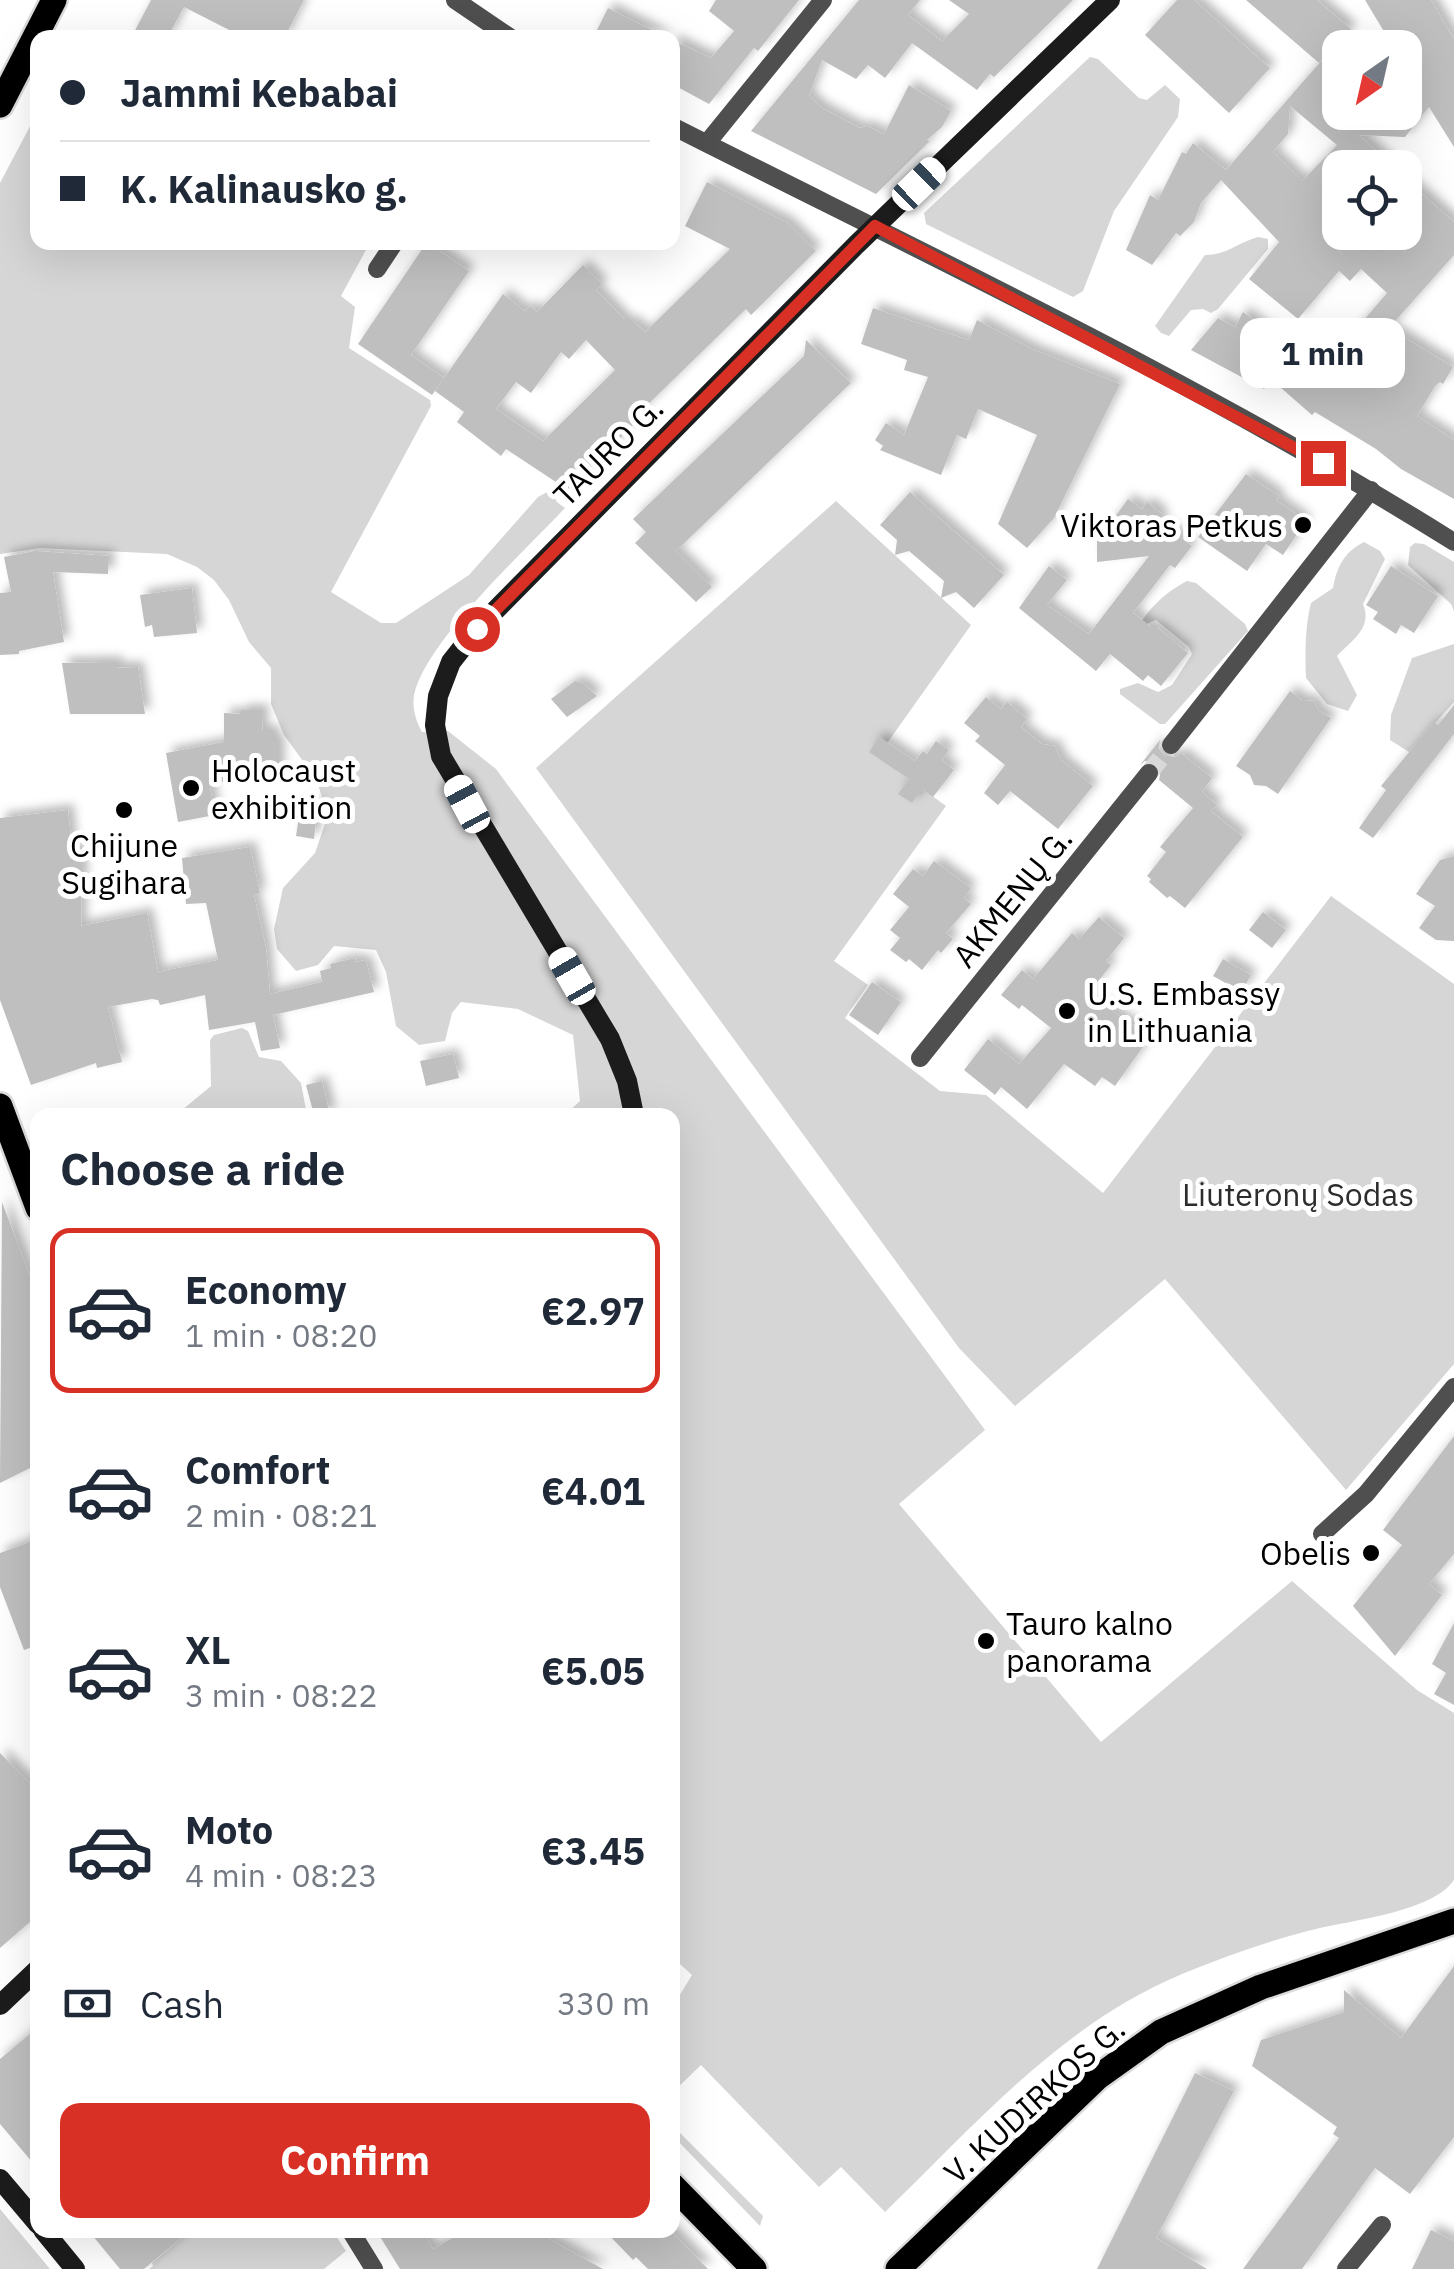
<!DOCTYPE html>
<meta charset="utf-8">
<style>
:root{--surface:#fff;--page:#f6f6f7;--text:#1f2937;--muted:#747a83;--line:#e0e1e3;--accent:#d93025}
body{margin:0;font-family:"IBM Plex Sans",sans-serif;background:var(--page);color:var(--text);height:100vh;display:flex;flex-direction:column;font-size:38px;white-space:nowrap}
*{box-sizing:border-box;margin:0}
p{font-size:32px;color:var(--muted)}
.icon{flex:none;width:55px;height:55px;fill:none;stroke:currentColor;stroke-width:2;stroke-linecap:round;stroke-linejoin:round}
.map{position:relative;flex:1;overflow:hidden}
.side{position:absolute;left:30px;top:1108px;width:650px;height:1130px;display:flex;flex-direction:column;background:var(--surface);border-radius:20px;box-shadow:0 10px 40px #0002}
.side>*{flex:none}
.top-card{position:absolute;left:30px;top:30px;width:650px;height:220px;border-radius:20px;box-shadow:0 10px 40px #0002;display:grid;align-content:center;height:220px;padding:0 30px;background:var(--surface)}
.needle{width:65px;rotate:214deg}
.tools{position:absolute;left:1322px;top:30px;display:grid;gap:20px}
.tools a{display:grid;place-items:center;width:100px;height:100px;border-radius:20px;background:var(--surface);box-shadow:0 10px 40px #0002;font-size:50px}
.end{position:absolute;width:45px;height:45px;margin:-22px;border:12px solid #d93025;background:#fff;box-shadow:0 0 0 5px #fff}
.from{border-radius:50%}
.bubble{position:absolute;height:70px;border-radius:20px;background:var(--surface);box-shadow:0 10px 40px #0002;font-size:32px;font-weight:800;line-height:70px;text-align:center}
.car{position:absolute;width:30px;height:60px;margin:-30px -15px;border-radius:12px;box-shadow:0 0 8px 2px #0007;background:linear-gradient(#fff 24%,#345 0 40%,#fff 0 76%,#345 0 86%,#fff 0)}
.top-card b{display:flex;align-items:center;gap:35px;height:95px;font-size:38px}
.top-card b+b{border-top:2px solid var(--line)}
.top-card i{width:25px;height:25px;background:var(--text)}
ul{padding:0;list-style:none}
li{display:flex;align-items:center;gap:30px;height:165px;margin:0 20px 15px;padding:0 10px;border:5px solid transparent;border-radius:20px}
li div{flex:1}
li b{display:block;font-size:38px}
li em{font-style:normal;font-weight:800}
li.active{border-color:var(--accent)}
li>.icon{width:90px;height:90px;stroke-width:1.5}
h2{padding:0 30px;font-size:45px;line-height:120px}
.pay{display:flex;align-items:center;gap:25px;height:110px;padding:0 30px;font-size:38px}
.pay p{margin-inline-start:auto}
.cta{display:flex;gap:20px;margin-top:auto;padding:20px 30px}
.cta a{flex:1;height:115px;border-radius:20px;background:var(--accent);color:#fff;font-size:40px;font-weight:800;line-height:115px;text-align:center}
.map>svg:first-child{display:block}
.green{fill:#d6d6d6}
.building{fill:#bfbfbf;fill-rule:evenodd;filter:url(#shadow)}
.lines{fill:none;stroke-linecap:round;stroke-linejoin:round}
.minor-tunnel{stroke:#d9d9d9;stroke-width:18;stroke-dasharray:18 9;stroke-linecap:butt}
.primary-casing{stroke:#dbdbdb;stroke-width:30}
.minor{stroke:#4f4f4f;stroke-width:18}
.secondary{stroke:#1c1c1c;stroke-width:20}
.primary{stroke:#000;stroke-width:25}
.route{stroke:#d93025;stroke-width:12}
.poi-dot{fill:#000;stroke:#fff;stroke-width:4}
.labels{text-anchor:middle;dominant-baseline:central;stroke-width:10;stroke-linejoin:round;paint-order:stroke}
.street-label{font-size:32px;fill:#000;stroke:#fff}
.poi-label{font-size:32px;fill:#000;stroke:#fff;text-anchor:start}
.park-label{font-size:32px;fill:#2d2d2d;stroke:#fff}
</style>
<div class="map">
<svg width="1454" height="2269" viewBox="0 0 1454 2269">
<defs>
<filter id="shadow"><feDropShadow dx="6" dy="-6" stdDeviation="5" flood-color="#0004"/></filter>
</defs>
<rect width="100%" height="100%" fill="#fff"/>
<g class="green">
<path d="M1090 57 1098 59 1139 98 1147 100 1165 85 1180 99 1178 117 1114 211 1083 291 1073 297 926 224 924 213Z"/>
<path d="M37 113 38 242H359L367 248 341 296 355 307 349 348 430 400 431 406 331 592 381 623H396L469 575 538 497 551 490 557 502 565 508C525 551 426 641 414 695 412 709 416 721 422 732L448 731 496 769 985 1430 899 1504 1101 1742 1292 1581 1417 1690 1454 1713V1880C1433 1911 1355 1920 1320 1928 1273 1939 1226 1956 1182 1974 1062 2024 977 2123 885 2212L841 2167 819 2187 701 2065 673 2092V2006L692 1975 672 1957V1115H565L580 1101 573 1035 518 1009 461 1002 452 1013 445 1041 419 1045 396 1026 386 972 376 950 334 946 318 965 296 971 277 949 274 929 283 888 315 853 328 815 316 779 284 735 271 704V668L249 642 229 600 214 580 197 567 167 554 40 548 0 554V183Z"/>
<path d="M1258 237 1268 239V249L1218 309 1211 313 1203 309 1191 310 1169 336 1161 333 1155 326 1205 255C1227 255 1237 243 1258 237Z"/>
<path d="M836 501 971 625 878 756 946 806 834 961 868 985 845 1018 940 1091 986 1095 1103 1193 1331 896 1454 984V1364L1346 1490 1165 1279 1015 1406 959 1348 536 768Z"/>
<path d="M1364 542 1380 551 1385 559 1363 604C1373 628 1352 640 1337 656L1357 695 1348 711 1327 704 1306 678C1305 654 1305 626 1311 603L1333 588C1337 567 1344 552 1364 542Z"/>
<path d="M1415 543 1424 544 1454 562V611L1451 604 1408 565 1410 547Z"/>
<path d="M1187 581 1196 583 1245 624 1248 631 1165 724H1160L1120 694V689L1138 683 1158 692 1172 685 1192 654 1189 647 1156 620 1148 623 1134 639C1140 615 1165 592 1187 581Z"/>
<path d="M1454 644V702L1409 752 1390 740 1391 715 1412 658Z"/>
<path d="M242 1028 248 1031 259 1057 281 1061 301 1083 307 1115H176L211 1086 210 1040 214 1035Z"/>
<path d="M679 2132 763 2216 760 2226 675 2138Z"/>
<path d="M0 2209 50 2269H0Z"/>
<path d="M191 2230H332L346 2251 324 2269H149L153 2266 152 2263Z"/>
</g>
<g class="building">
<path d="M151 0H304L284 38H245L184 7 167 38H131Z"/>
<path d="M716 0H799L758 51 754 48 709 104 672 84V40L711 58 734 31 709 11Z"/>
<path d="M859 0H920L908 15 942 41 969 14 949 0H1073L994 77 990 74 977 90 912 43 885 78 868 65 856 79 822 60 809 96 822 108 860 128 867 126 884 134 909 85 951 111 942 127 927 140 930 141 876 194 751 131Z"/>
<path d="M1177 0H1194L1270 68 1229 113 1145 35Z"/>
<path d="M1246 0H1317L1351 29 1319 63Z"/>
<path d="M1365 0H1431L1454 39V147L1429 107 1405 137 1359 135 1395 168H1340V232H1405V179L1454 222V255L1389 328 1453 367 1443 384 1440 382 1435 386 1417 416 1454 440V499L1401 469 1376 449 1315 412 1312 415 1272 380 1264 389 1191 350 1218 318 1235 327 1243 312 1320 370 1334 354 1338 356 1337 351 1387 293 1361 269 1350 281 1339 271 1298 319 1249 279 1279 242 1221 180 1201 203 1194 222 1180 236 1176 233 1152 265 1126 250 1150 195 1158 200 1182 152 1186 154 1193 143 1226 170 1322 60 1340 75V112H1405V75L1418 86 1405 65V48H1394ZM1290 106 1337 145 1302 181 1273 152 1288 134Z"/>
<path d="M608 8 668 38H593Z"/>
<path d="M707 182 788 223 816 251 751 315 746 309 634 418 637 421 568 490 506 449 501 456 457 422 464 412 435 391 503 294 525 311 530 306 537 312 583 265 602 284 596 290 627 322H634L645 332 730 249 685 226ZM586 340 615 370 543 441 496 409 516 382 531 393 561 352 569 359Z"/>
<path d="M427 242 469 271 411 355 444 378 432 395 358 344Z"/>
<path d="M873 308 969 340 977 320 1032 349 1120 384 1054 518 1027 548 998 524 1037 435 978 409 966 439 957 435 941 475 880 450 883 446 875 440 886 423 904 435 928 377 904 370 907 360 861 344Z"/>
<path d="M806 340 851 383 676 551 712 587 696 602 635 543 646 532 633 519 804 356Z"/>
<path d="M1246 474 1279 496 1276 500 1306 521 1283 555 1266 544 1247 571 1198 537Z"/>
<path d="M910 492 1004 575 974 608 956 592 941 598 944 581 909 551 895 555 897 540 880 525Z"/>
<path d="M1128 499 1142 509 1147 502 1163 515 1159 521 1192 546 1175 568 1170 565 1133 613 1151 627H1157L1188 653 1161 686 1148 675 1143 681 1110 654 1096 671 1019 608 1049 566 1067 580 1047 605 1089 634 1149 556 1097 562V541Z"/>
<path d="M35 551 109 556 108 574 53 572 64 642 19 651V654L0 655V593L11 592 4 557Z"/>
<path d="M1391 566 1438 596 1414 633 1401 625 1396 634 1373 619 1378 612 1366 605Z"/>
<path d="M192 588 197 633 154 637 152 625 145 627 140 595Z"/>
<path d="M117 662V668L138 667 145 714H70L62 663Z"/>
<path d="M575 681 583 683 597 696 567 717 551 699Z"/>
<path d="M1290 691 1302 700 1314 701 1319 711 1331 718 1278 794 1266 786 1254 785 1250 775 1236 766Z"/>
<path d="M986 697 1001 709 1007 702 1027 719 1021 727 1042 744 1055 746 1061 760 1093 786 1058 829 1010 791 998 805 984 793 1005 765 975 741 980 736 964 723Z"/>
<path d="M1454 705V734L1373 838 1359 828 1386 790 1381 786 1434 722 1438 725Z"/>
<path d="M241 710H263L262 731H274V741H279V779H262V782H209L215 815 178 822 166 753 224 742V713L241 714Z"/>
<path d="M879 737 915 761 923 751 927 754 936 741 949 750 942 760 954 770 933 797 922 789 912 803 898 794 909 779 869 752Z"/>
<path d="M1160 740 1159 749 1164 755 1175 757 1181 753 1212 778 1202 792 1217 805 1211 811 1243 837 1185 908 1170 896 1167 898 1149 882 1151 879 1147 876 1166 852 1160 847 1193 808 1159 780 1161 769 1156 763 1145 761 1140 765Z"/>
<path d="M301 802 318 805 314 839 296 836Z"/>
<path d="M68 810 72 851 82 849 81 926 147 913 158 972 218 960 206 903 186 904 182 858 250 847 260 893 254 895 266 948 270 994 322 982 320 971 331 968 330 964 355 958 356 962 366 960 374 992 273 1015 280 1048 261 1051 255 1022 209 1030 205 995 160 1005 158 1000 152 999 108 1007 122 1062 97 1068 96 1063 31 1085 0 1000V818Z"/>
<path d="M1454 856V941L1436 940 1419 928 1435 906 1416 894 1440 860Z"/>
<path d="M934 861 971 888 964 898 971 904 946 933 953 939 941 953 938 950 922 970 909 959 906 962 890 950 900 938 890 930 909 907 893 894 913 869 923 876Z"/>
<path d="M1263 912 1286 930 1272 948 1249 930Z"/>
<path d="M1099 917 1124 938 1106 961 1111 965 1088 994 1150 1037 1115 1086 1102 1077 1095 1086 1064 1064 1027 1109 1001 1087 995 1095 964 1070 988 1039 1019 1064 1051 1028 1022 1005 1019 1009 1001 995 1022 970 1033 979 1072 933 1079 939Z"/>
<path d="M1223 959 1251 975 1242 992 1213 976Z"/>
<path d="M872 982 901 1002 878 1035 849 1015Z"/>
<path d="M453 1054 459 1078 426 1086 420 1061Z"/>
<path d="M322 1081 330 1115H314L306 1085Z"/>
<path d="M2 1202 38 1298V1464L0 1483Z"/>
<path d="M1454 1436V1554L1429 1584 1442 1595 1395 1656 1353 1606 1402 1545 1383 1530Z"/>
<path d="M38 1539V1645L24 1650 0 1587V1553Z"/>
<path d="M1454 1623V1705L1434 1694 1446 1673 1432 1664Z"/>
<path d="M0 1753 38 1791V1915L0 1948Z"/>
<path d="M1454 1966V2137L1410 2194 1375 2168 1302 2269H1243L1339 2138 1333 2134 1337 2127 1252 2066 1261 2040 1344 2012V1990L1401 2038Z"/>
<path d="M38 2027V2169L0 2124V2059Z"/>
<path d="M1195 2073 1234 2091 1156 2238 1207 2269H1097Z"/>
<path d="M88 2230H191L144 2269H120Z"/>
<path d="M376 2230H422L433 2249 466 2230H533L603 2269H400Z"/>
<path d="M604 2230H670L708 2269H648L636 2257 633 2260Z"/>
<path d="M1431 2230 1454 2241V2269H1412Z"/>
</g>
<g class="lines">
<path class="minor-tunnel" d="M1149 773 1171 745"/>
<defs>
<g id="primary">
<path d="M0 105 54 0"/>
<path d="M0 1106 38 1208"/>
<path d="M672 2185 754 2269"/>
<path d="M898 2269 1098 2077 1161 2032 1261 1987 1454 1921"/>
</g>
</defs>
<use href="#primary" class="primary-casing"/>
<g class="minor">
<path d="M455 0 511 38"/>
<path d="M672 126C935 259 1204 385 1454 542"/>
<path d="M707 143 823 0"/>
<path d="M377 269 395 242"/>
<path d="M1171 745 1371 490"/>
<path d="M920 1058 1149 773"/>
<path d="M1322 1534 1366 1494 1454 1387"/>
<path d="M350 2230 374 2269"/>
<path d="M1346 2269 1382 2225"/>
</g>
<g class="secondary">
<path d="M634 1115 627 1081 610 1039 441 756 435 725 438 696 451 662 477 629 856 245 1110 0"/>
<path d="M0 2005 38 1969"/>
<path d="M0 2179 38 2224"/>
<path d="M43 2230 75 2269"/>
</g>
<use href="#primary" class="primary"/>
</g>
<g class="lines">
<path class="route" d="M477 629 875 226 1323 463"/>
</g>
<g class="poi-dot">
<circle cx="1303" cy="525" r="10"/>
<circle cx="191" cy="788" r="10"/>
<circle cx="124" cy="810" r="10"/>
<circle cx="1067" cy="1011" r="10"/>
<circle cx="1371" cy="1553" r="10"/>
<circle cx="986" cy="1641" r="10"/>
</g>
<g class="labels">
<g class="street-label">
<text transform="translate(608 451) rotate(-45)">TAURO G.</text>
<text transform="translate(1012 897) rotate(-51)">AKMENŲ G.</text>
<text transform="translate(1034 2100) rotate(-42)">V. KUDIRKOS G.</text>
</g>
<g class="poi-label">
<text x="1283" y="525" text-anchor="end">Viktoras Petkus</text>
<text x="211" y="770">Holocaust<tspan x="211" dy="37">exhibition</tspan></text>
<text x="124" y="845" text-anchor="middle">Chijune<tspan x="124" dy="37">Sugihara</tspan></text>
<text x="1087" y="993">U.S. Embassy<tspan x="1087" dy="37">in Lithuania</tspan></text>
<text x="1351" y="1553" text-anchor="end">Obelis</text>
<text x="1006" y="1623">Tauro kalno<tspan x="1006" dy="37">panorama</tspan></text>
</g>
<g class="park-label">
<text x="1298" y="1194">Liuteronų Sodas</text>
</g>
</g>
</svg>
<div class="tools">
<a><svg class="needle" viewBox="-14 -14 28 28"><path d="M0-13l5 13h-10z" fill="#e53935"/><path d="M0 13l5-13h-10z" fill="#747a83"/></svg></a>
<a><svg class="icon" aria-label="locate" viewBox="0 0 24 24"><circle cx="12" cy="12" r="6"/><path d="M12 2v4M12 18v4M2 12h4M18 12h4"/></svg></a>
</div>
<i class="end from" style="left:477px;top:629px"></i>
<i class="end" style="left:1323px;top:463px"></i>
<div class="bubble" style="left:1240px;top:318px;width:165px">1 min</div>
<i class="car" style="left:919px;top:184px;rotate:46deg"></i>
<i class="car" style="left:467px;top:804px;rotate:332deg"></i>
<i class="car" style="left:572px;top:976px;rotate:330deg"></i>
<div class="top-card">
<b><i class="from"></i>Jammi Kebabai</b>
<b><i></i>K. Kalinausko g.</b>
</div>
<section class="side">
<h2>Choose a ride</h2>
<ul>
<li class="active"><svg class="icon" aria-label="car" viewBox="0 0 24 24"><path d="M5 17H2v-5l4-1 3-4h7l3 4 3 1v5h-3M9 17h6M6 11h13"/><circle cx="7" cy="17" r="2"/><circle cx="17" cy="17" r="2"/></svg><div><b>Economy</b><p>1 min · 08:20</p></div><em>€2.97</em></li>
<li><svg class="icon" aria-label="car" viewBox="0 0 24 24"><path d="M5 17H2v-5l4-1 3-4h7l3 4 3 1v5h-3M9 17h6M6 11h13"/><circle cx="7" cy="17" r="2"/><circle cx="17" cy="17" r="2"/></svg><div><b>Comfort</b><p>2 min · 08:21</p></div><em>€4.01</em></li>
<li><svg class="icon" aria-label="car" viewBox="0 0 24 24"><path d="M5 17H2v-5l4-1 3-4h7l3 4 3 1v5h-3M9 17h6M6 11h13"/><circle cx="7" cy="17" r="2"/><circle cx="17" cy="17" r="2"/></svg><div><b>XL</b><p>3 min · 08:22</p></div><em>€5.05</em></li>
<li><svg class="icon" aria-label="car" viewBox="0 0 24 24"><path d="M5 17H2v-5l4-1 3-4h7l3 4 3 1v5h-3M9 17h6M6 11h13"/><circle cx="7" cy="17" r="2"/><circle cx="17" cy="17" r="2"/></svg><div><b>Moto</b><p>4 min · 08:23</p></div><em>€3.45</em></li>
</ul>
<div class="pay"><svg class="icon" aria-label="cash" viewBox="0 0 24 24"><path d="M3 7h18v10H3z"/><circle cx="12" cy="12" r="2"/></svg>Cash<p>330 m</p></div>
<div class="cta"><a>Confirm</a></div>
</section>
</div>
